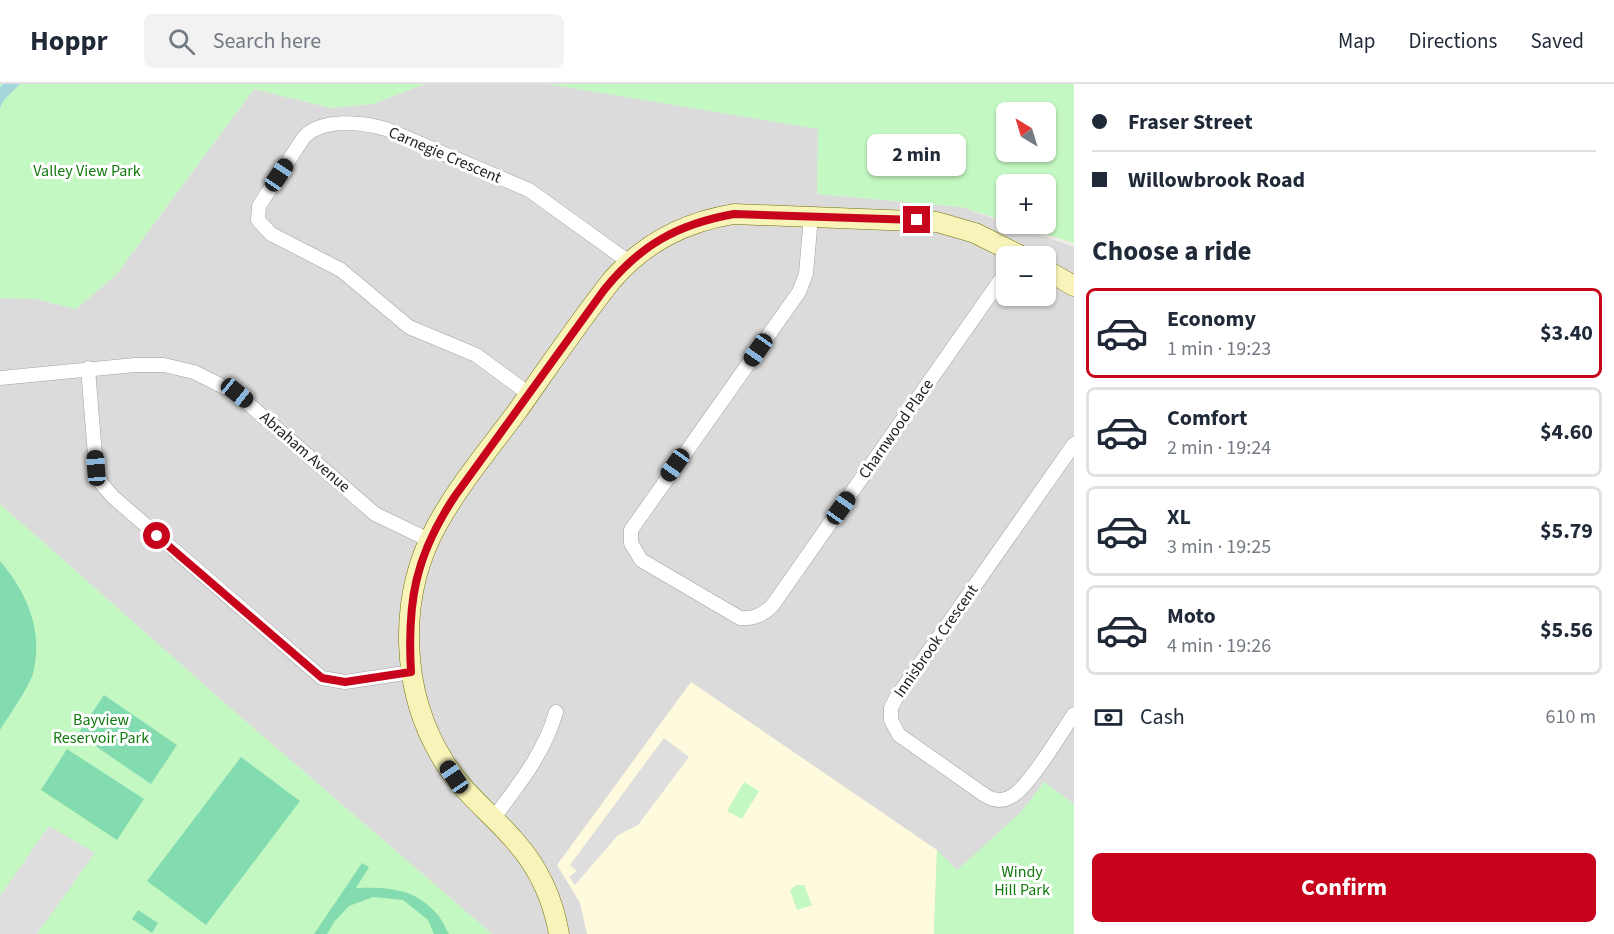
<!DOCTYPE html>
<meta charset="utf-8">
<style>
:root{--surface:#fff;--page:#f2f2f3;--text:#1f2937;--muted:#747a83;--line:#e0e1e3;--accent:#c7041c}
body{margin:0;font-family:"Source Sans 3",sans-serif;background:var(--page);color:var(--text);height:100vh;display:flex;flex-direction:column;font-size:22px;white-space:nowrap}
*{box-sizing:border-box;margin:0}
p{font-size:20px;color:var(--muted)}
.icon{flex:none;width:33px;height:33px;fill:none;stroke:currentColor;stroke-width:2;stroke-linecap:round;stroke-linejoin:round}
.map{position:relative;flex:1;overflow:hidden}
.side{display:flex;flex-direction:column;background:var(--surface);width:540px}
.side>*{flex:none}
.guide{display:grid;align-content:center;height:132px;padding:0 18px;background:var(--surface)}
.needle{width:39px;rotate:322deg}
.buttons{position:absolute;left:996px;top:18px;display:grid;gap:12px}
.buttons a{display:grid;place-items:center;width:60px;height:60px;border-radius:9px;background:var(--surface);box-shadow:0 2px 4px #0004;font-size:30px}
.end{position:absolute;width:27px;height:27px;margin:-14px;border:8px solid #c7041c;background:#fff;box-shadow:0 0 0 3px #fff}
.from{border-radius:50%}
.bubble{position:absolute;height:42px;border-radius:9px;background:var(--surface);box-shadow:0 2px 4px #0004;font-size:20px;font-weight:700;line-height:42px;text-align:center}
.car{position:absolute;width:18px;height:36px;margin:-18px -9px;border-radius:8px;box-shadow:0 0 4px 2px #0007;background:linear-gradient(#222 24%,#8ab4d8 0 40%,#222 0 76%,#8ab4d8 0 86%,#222 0)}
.guide b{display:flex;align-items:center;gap:21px;height:57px;font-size:22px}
.guide b+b{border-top:2px solid var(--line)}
.guide i{width:15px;height:15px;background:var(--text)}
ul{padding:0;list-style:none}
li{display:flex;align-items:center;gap:18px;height:90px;margin:0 12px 9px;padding:0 6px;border:3px solid var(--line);border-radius:9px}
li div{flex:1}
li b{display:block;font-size:22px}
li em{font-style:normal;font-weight:700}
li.selected{border-color:var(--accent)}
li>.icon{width:54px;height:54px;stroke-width:1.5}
h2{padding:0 18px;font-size:27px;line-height:72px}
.pay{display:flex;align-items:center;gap:15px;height:66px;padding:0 18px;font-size:22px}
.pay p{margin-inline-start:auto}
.cta{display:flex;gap:12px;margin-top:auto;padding:12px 18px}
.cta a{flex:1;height:69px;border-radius:9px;background:var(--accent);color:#fff;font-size:24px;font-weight:700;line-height:69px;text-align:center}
header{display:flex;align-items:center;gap:36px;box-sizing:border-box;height:84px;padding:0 30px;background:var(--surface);border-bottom:2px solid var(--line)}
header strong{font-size:28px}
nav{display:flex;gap:33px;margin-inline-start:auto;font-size:21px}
.search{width:420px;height:54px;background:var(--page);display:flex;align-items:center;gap:15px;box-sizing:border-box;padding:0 21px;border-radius:9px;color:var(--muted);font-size:22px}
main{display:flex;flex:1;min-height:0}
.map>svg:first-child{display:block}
.residential{fill:#dcdbdb;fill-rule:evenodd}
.education{fill:#fefadd}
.park{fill:#c4f8c2;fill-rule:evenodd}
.pitch{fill:#83dcaf}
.parking{fill:#dedede}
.water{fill:#a5d6db}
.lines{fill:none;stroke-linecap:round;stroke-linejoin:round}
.street-casing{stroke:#a2a2a2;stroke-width:15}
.secondary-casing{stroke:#727107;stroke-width:21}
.street{stroke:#fff;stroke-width:14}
.secondary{stroke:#f8f4b9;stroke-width:20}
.route{stroke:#c7041c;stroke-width:8}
.labels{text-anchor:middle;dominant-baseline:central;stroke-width:6;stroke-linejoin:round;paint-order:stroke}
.street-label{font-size:16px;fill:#1e1e1e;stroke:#fff}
.park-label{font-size:16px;fill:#127a0e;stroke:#fff}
</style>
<header>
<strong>Hoppr</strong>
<div class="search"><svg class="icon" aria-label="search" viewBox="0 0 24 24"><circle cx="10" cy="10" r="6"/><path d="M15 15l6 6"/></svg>Search here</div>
<nav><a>Map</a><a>Directions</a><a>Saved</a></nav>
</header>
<main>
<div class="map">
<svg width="1074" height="850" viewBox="0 0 1074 850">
<rect width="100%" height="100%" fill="#efeae4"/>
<path class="residential" d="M424 0H548L818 45 817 110 961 123 1074 163V850H492L235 628 0 420V214L35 215 76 225 116 191 254 5 331 24 373 20ZM1006 172H1046V212H1006Z"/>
<path class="education" d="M691 598 937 766 934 850H587L580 819 557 781Z"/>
<g class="park">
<path d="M0 0H424L373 20 331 24 254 5 116 191 76 225 35 215 0 214Z"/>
<path d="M548 0H1074V159L1013 140H1046V100H1006V137L961 123 817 110 818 45ZM1006 28H1046V68H1006Z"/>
<path d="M0 420 235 628 492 850H0Z"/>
<path d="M744 698 759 707 742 735 727 727Z"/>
<path d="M1044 698 1074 720V850H934L937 766 957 786 1020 729Z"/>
<path d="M797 801H804L812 821 797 826 790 806Z"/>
</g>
<g class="pitch">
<path d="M0 477C27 508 44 549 33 589 30 602 8 633 0 646Z"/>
<path d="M104 611 177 661 151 700 78 650Z"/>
<path d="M67 665 144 715 117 756 41 706Z"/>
<path d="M241 673 300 717 206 841 147 797Z"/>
<path d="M362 779 369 783 356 804C387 803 415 804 437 830 442 835 445 844 449 850H434L428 836 403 816 373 813 349 822 335 837 327 850H314Z"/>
<path d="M138 826 158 839 152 849 132 835Z"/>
</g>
<g class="parking">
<path d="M664 654 689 673 638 741 618 751 575 801 569 793 577 787 570 781Z"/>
<path d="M49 742 95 769 37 850H0V812Z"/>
</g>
<path class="water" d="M3 0H20L4 16 0 24V3Z"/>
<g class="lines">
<defs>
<g id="street">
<path d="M811 132 806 190 799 208 631 446V459L641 476 740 534C754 535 762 531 772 522L1006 188"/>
<path d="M88 284 96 384 101 399 113 413 322 594 345 598 411 588"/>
<path d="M0 294 135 281H164L194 288 236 309 375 430 429 456"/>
<path d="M529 310 476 271 409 243 341 186 271 150 258 136 259 122 304 53C322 34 363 38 386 45L529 106 629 178"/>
<path d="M1074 360 896 614 891 624V636L899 651 986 712C995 717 1003 718 1012 712 1028 704 1062 648 1074 630"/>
<path d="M493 735C518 701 544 670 556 628"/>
</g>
<g id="secondary">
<path d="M1046 186 1074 202"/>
<path d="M559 850C553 815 538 783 515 757 491 729 465 711 445 679 400 609 397 513 437 441 459 401 489 365 516 329 547 285 578 239 612 196 645 158 685 138 734 130L937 138 975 149 1021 172"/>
</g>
</defs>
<use href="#street" class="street-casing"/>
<use href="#secondary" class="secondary-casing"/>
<use href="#street" class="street"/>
<use href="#secondary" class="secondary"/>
</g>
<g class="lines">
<path class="route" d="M157 452 322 594 345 598 411 588C407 518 415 472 455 412L604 206C640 161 678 140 734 130L917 136"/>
</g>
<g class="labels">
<g class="street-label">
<text transform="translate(445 71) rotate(23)">Carnegie Crescent</text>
<text transform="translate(896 345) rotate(-55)">Charnwood Place</text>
<text transform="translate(305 368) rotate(41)">Abraham Avenue</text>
<text transform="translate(936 557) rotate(-55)">Innisbrook Crescent</text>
</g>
<g class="park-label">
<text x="87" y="87">Valley View Park</text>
<text x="101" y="636">Bayview<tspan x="101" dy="18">Reservoir Park</tspan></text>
<text x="1022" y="788">Windy<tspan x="1022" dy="18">Hill Park</tspan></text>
</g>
</g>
</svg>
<div class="buttons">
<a><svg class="needle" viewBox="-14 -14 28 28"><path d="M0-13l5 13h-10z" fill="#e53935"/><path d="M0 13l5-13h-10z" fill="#747a83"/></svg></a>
<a>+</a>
<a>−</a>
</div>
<i class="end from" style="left:157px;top:452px"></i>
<i class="end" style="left:917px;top:136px"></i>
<div class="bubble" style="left:867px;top:50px;width:99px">2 min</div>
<i class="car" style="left:279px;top:91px;rotate:34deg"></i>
<i class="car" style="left:758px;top:266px;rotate:215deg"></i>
<i class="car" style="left:237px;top:309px;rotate:129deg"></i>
<i class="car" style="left:675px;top:381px;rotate:215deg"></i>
<i class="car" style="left:96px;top:384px;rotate:356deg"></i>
<i class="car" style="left:841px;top:424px;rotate:35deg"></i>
<i class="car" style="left:454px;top:693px;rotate:326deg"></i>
</div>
<section class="side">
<div class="guide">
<b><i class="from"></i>Fraser Street</b>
<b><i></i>Willowbrook Road</b>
</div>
<h2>Choose a ride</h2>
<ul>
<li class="selected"><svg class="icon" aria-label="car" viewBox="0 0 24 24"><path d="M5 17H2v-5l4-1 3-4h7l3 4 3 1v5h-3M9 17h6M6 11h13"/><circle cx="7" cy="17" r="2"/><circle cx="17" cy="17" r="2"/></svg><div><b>Economy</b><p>1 min · 19:23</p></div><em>$3.40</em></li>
<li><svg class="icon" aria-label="car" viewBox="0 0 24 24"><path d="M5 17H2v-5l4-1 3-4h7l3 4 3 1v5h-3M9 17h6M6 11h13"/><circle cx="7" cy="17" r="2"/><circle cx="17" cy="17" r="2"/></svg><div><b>Comfort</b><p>2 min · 19:24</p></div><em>$4.60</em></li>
<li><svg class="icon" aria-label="car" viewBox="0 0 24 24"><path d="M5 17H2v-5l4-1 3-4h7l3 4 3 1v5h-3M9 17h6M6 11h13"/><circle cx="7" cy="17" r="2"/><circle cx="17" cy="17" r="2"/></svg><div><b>XL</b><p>3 min · 19:25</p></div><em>$5.79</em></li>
<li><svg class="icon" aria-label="car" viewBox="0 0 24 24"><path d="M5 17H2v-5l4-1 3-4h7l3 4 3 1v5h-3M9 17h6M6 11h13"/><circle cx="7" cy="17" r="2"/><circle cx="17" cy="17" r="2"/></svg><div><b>Moto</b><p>4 min · 19:26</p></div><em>$5.56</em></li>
</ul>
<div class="pay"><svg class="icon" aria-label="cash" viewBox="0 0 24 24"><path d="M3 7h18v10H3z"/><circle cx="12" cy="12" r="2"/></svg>Cash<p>610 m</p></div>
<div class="cta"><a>Confirm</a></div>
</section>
</main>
